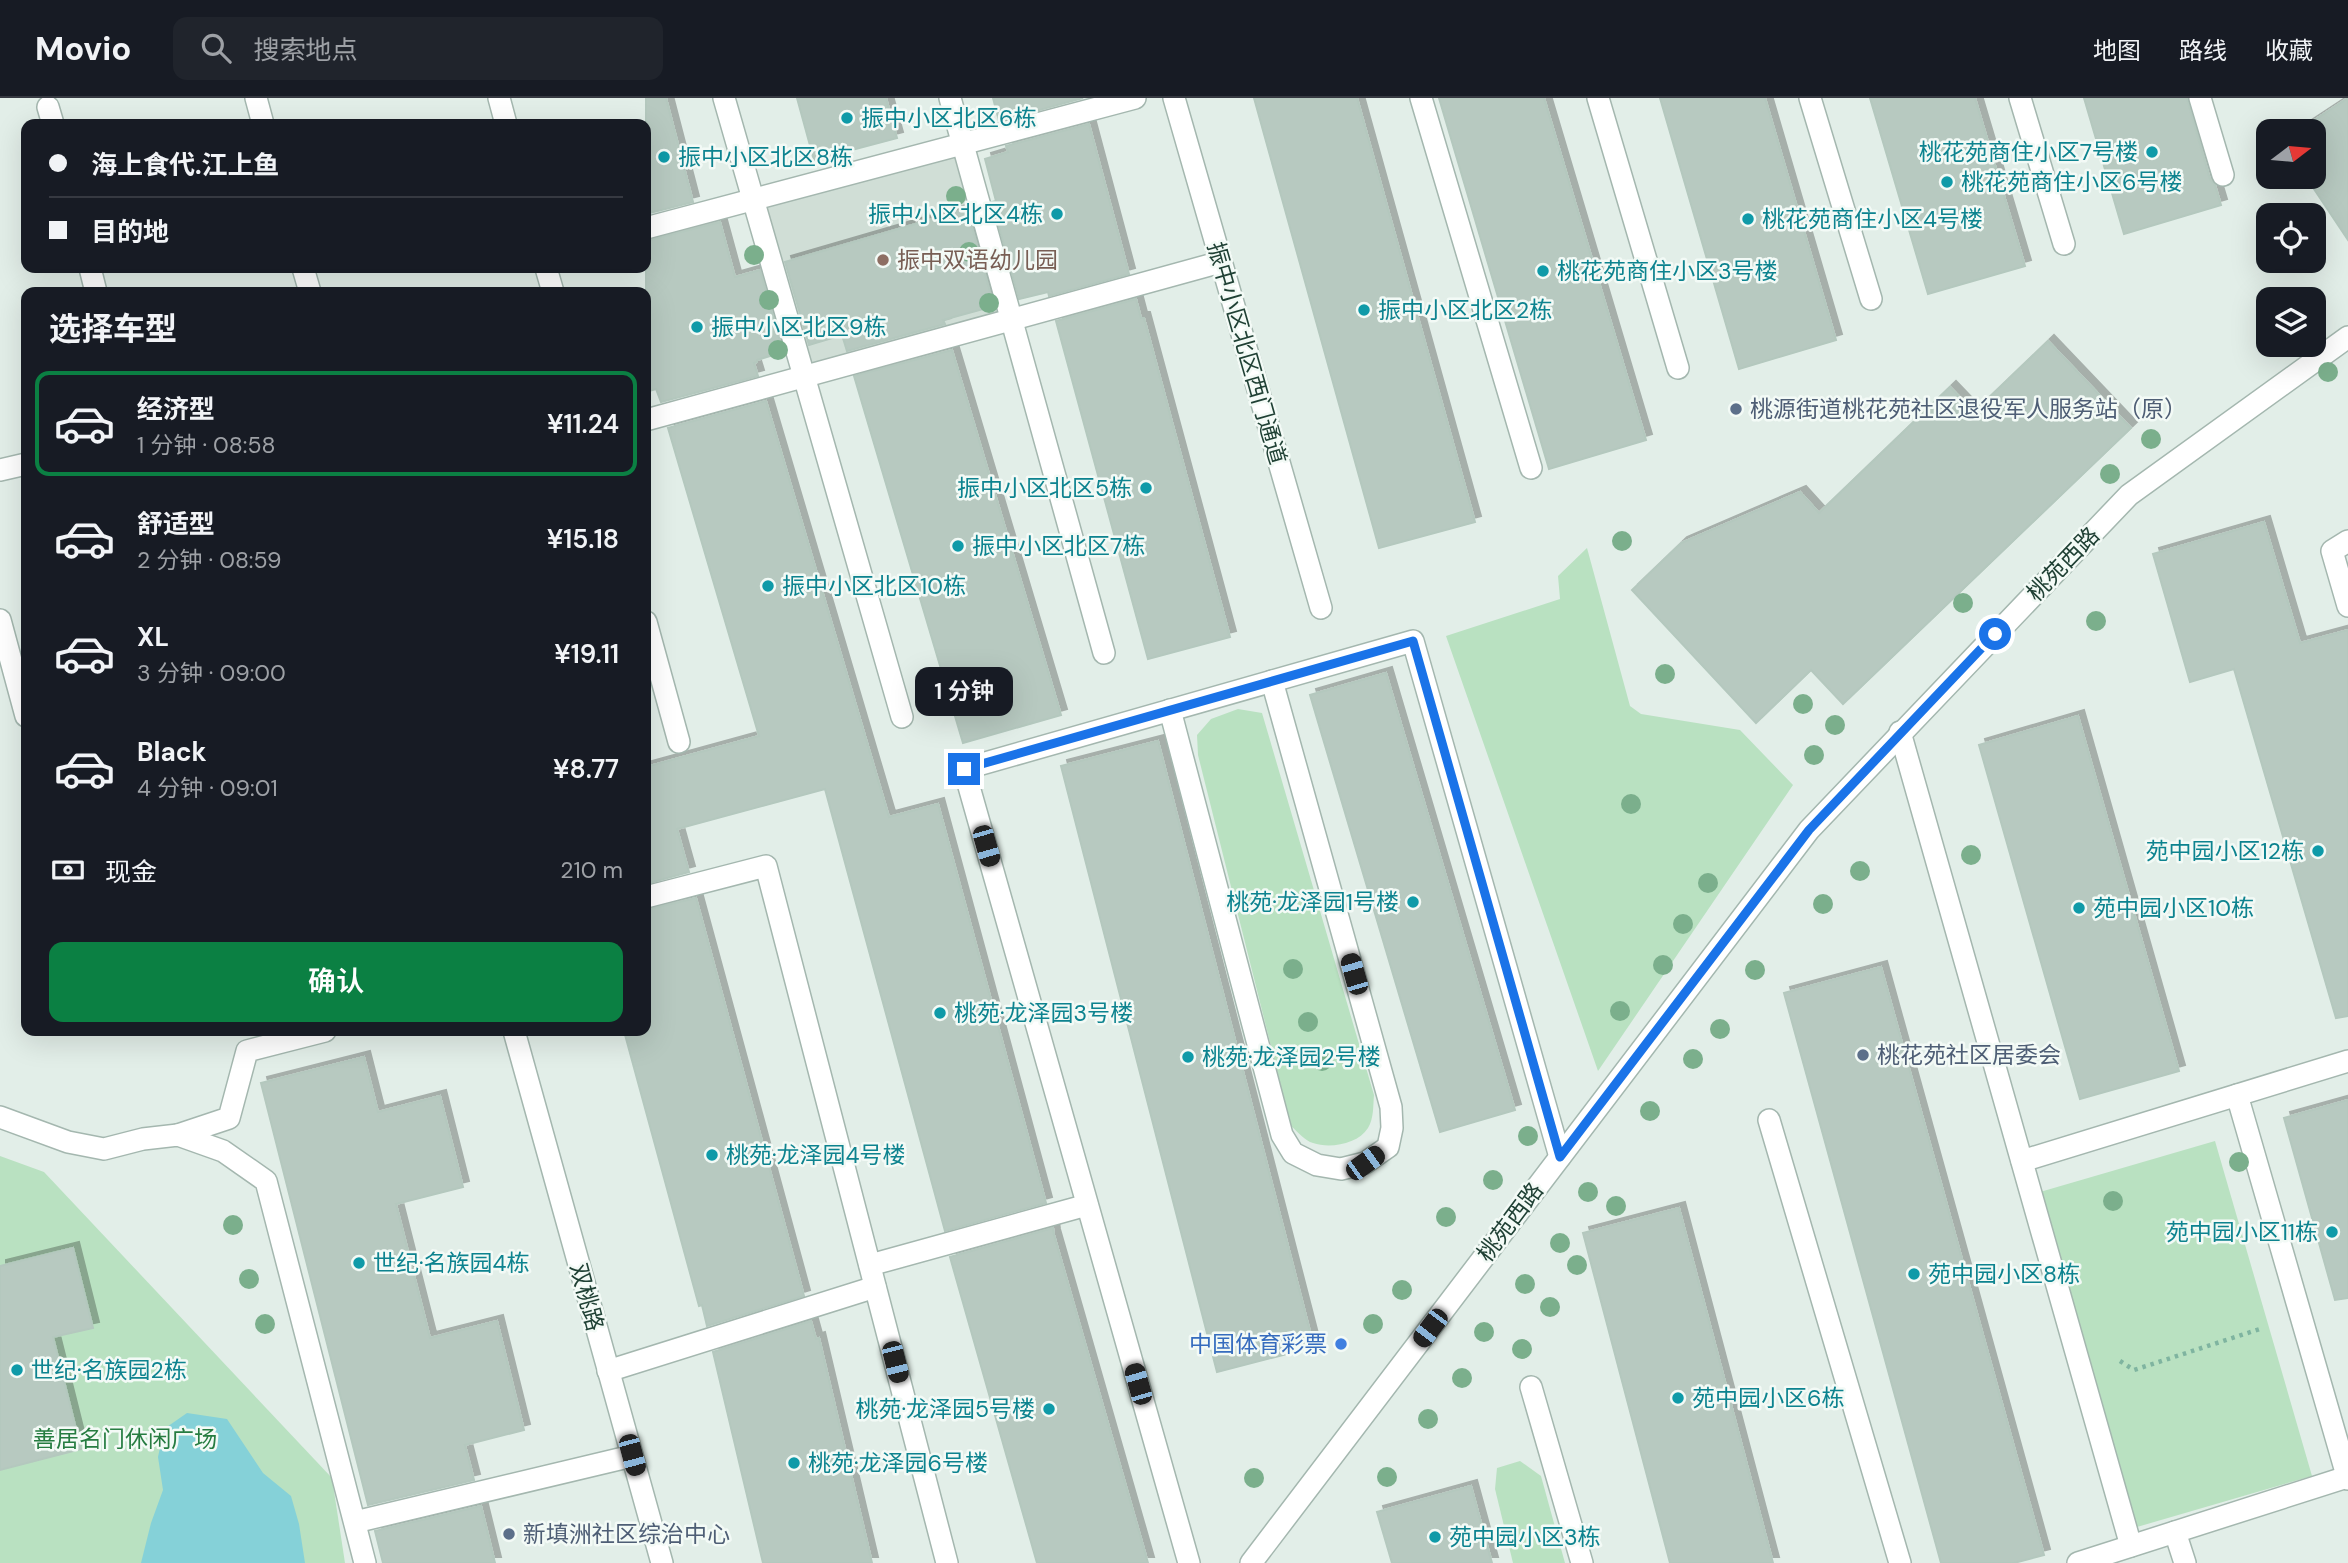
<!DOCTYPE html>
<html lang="zh">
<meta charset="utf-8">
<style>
:root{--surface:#171b24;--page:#20242c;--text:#f1f3f6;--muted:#9ea1a6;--line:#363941;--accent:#0b8043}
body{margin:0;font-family:"DM Sans","Noto Sans SC",sans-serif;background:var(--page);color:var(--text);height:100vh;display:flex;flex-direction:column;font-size:26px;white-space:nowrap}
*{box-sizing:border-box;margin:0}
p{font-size:23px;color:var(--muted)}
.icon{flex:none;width:38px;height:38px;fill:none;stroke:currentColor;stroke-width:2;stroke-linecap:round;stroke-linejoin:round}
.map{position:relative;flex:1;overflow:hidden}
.details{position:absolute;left:21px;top:189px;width:630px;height:749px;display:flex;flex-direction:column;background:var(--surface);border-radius:14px;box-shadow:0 7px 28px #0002}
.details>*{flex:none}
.banner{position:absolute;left:21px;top:21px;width:630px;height:154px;border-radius:14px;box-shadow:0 7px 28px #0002;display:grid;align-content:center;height:154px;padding:0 28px;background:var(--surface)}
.needle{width:46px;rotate:74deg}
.controls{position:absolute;left:2256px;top:21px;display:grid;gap:14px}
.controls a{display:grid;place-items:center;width:70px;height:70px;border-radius:14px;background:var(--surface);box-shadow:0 7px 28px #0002;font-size:35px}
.end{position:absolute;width:32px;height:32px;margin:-16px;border:9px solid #1a73e8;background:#fff;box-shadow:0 0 0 4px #fff}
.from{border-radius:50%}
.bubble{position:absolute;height:49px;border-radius:14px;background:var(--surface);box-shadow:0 7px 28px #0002;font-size:23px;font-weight:600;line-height:49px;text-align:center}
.car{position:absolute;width:21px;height:42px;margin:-21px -10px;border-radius:9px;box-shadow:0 0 5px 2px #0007;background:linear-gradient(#222 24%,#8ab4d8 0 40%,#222 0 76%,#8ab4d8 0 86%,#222 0)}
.banner b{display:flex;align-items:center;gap:24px;height:66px;font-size:26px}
.banner b+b{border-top:2px solid var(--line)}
.banner i{width:18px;height:18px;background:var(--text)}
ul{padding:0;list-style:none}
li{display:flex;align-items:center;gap:21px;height:105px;margin:0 14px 10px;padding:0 14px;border:4px solid transparent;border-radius:14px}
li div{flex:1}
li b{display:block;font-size:26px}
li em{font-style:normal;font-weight:600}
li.current{border-color:var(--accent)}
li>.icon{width:63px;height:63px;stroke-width:1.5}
h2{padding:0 28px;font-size:32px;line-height:84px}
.pay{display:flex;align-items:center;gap:18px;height:77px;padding:0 28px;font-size:26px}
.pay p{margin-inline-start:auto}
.action{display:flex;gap:14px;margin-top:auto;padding:14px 28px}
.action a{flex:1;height:80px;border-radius:14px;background:var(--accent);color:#fff;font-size:28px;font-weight:600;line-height:80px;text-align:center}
header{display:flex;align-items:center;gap:42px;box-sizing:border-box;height:98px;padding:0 35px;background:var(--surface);border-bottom:2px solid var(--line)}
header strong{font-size:33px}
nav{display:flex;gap:38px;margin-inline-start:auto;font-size:24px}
.search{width:490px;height:63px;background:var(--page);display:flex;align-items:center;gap:18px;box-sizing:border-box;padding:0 24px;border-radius:14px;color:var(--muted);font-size:26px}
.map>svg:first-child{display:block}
.built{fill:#d0ded6}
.green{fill:#b9e1c1}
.water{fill:#85d1d8}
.building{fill:#b7c9c0;stroke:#b4c8be;stroke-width:2;filter:url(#shadow)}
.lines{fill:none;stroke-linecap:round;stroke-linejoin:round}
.service-casing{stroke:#a4b7af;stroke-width:24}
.minor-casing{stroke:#a4b7af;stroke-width:24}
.tertiary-casing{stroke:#a4b7af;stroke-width:24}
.path{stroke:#7fb4a0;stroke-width:4.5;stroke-dasharray:3.5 5;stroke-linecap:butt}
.service{stroke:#fff;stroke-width:21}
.minor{stroke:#fff;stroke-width:21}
.tertiary{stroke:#fff;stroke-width:21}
.tree{fill:#7baf8c}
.route{stroke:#1a73e8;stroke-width:9}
.culture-dot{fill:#0f9aa8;stroke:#f3faf6;stroke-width:2.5}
.education-dot{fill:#8d6e63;stroke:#f3faf6;stroke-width:2.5}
.service-dot{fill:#5c6f8a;stroke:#f3faf6;stroke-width:2.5}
.shop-dot{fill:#3f7fe0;stroke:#f3faf6;stroke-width:2.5}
.labels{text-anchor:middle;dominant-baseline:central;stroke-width:5;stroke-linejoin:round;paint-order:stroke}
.culture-label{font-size:23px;fill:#0d838f;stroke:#f3faf6;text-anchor:start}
.education-label{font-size:23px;fill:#785e54;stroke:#f3faf6;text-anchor:start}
.street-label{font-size:23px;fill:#204135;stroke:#f3faf6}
.service-label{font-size:23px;fill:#4e5e75;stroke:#f3faf6;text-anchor:start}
.shop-label{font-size:23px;fill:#366cbe;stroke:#f3faf6;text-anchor:end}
.park-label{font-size:23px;fill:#267c41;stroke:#f3faf6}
</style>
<header>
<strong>Movio</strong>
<div class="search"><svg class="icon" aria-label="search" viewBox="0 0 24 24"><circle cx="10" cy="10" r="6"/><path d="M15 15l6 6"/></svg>搜索地点</div>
<nav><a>地图</a><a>路线</a><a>收藏</a></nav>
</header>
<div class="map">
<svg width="2348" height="1465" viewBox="0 0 2348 1465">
<defs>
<filter id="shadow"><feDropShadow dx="6" dy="-6" stdDeviation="0" flood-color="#0004"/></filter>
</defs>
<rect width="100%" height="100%" fill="#e2eee8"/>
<path class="built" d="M959 51 1005 218 808 273 761 106Z"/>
<g class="green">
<path d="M1587 450 1630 608 1641 616 1740 632 1793 687 1598 973 1446 538 1560 501 1558 478Z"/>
<path d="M1238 611 1262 615 1374 997C1373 1008 1374 1020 1368 1030 1358 1046 1330 1051 1313 1045 1305 1043 1298 1034 1291 1028L1198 657 1197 637 1211 621Z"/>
<path d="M2215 1043 2312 1378 2137 1429 2040 1094Z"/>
<path d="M0 1058 44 1074 332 1380 345 1465H0Z"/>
<path d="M1520 1363 1541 1378 1565 1465H1513L1495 1391 1497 1370Z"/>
</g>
<path class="water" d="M187 1315 227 1321 263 1375 291 1398 299 1426 305 1465H141L151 1425 163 1392 158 1359 164 1331Z"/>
<g class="building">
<path d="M646 0H666L693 104 646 116Z"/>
<path d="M797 0H886L897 40 814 62Z"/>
<path d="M993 0H1083L999 23Z"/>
<path d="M1254 0H1357L1475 424 1379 450Z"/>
<path d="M1439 0H1544L1646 342 1549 371Z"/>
<path d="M1660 0H1765L1836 242 1739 271Z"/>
<path d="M1870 0H1975L2025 168 1928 196Z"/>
<path d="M2084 0H2187L2210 81 2215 87 2221 107 2124 136Z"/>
<path d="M2348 0V142L2306 79H2314V33H2298Z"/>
<path d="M1089 26 1129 176 1049 198 1048 194 1019 201 992 104 996 103 985 61 1008 54 1006 48Z"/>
<path d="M967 111 994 208 943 222 945 226 847 253 842 237 809 247 785 164Z"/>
<path d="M720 124 735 179 760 172 783 254 757 262V264L754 265 758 278 661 304 656 291 646 294V143Z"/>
<path d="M1136 201 1141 220H1144L1230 539 1148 561 1056 223Z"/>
<path d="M2048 243 2131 330 1843 606 1811 572 1756 625 1632 492 1681 445 1800 394 1819 415 1950 289 1974 314Z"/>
<path d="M952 252 1061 617 963 645 854 278Z"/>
<path d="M766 303 889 719 938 706 1046 1105 945 1133 825 691 677 731 689 774 646 786V669L759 638 668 330Z"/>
<path d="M2264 424 2300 545 2348 532V918L2336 920 2234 571 2190 584 2153 456Z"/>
<path d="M1386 575 1515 1012 1440 1034 1310 597Z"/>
<path d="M2078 618 2179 973 2080 1001 1979 647Z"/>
<path d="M1158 643 1314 1249 1217 1274 1061 668Z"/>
<path d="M696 800 804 1198 707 1228 702 1207 699 1208 624 933H646V812Z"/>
<path d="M1881 869 2044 1457 2014 1465H1941L1784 895Z"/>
<path d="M364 959 378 1014 440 998 463 1089 396 1106 430 1240 497 1223 524 1332 465 1347 474 1382 368 1407 261 985Z"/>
<path d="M2348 1002V1200L2335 1202 2284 1020Z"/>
<path d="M1679 1110 1773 1465H1670L1583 1135Z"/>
<path d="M1053 1130 1054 1137 1148 1465H1037L950 1159Z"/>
<path d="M73 1150 93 1230 53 1239 81 1351 0 1372V1168Z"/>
<path d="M811 1223 816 1241 819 1240 872 1465H763L713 1254Z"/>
<path d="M1471 1388 1492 1465H1392L1377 1414Z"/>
<path d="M481 1408 495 1465H383L375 1433Z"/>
</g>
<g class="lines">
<defs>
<g id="service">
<path d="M499 0 506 26"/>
<path d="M724 0 902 619"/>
<path d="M950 0 1104 555"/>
<path d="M1174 0 1321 510"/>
<path d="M1421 0 1531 370"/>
<path d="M1598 0 1678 270"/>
<path d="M1810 0 1871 201"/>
<path d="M2020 0 2064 146"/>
<path d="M2200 0 2223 77"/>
<path d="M48 9 53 26"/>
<path d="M646 130 1135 0"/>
<path d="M90 170 96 194"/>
<path d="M546 170 553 194"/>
<path d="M646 322 1221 164"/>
<path d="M2348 443 2332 453 2348 508"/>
<path d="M0 522 26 618"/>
<path d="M646 524 679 644"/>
<path d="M1170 612 1282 1037 1293 1055 1317 1067 1341 1071 1365 1065 1388 1049 1392 1030 1391 1009 1272 583"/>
<path d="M1900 634 2131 1448"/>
<path d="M646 799 766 768 947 1465"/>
<path d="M2237 997 2348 1381"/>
<path d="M0 1019 68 1044 104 1051 143 1041 178 1037 223 1053 266 1083 365 1465"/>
<path d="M1769 1022 1900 1465"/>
<path d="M178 1037 229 1020 247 953 325 933"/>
<path d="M2022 1063 2348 963"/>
<path d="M870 1167 1087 1107"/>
<path d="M608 1273 875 1189"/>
<path d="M1531 1289 1582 1465"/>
<path d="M355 1424 632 1358"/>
<path d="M2175 1434 2185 1465"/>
<path d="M1189 1465 964 671 1413 543 1560 1059"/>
<path d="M2078 1465 2347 1379"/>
</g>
<path id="minor" d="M0 372 26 366"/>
<g id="tertiary">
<path d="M256 0 263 26"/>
<path d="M303 170 310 194"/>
<path d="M514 933 662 1465"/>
<path d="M1251 1465 1809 732 2129 397 2348 239"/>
</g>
</defs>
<use href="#service" class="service-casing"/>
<use href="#minor" class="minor-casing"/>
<use href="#tertiary" class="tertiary-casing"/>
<path class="path" d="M2120 1263 2134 1272 2263 1230"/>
<use href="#service" class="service"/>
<use href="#minor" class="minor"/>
<use href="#tertiary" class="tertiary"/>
</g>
<g class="tree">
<circle cx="956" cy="98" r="10"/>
<circle cx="969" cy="154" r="10"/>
<circle cx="754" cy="157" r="10"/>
<circle cx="769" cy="202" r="10"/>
<circle cx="989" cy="205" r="10"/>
<circle cx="778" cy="252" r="10"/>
<circle cx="2328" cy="274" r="10"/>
<circle cx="2151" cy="341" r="10"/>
<circle cx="2110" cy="376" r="10"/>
<circle cx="1622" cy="443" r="10"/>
<circle cx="1963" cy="505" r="10"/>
<circle cx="2096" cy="523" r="10"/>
<circle cx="1665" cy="576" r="10"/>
<circle cx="1803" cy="606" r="10"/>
<circle cx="1835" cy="627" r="10"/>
<circle cx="1814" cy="657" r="10"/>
<circle cx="1631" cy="706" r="10"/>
<circle cx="1971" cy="757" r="10"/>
<circle cx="1860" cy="773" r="10"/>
<circle cx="1708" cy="785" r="10"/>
<circle cx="1823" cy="806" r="10"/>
<circle cx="1683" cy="826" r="10"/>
<circle cx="1663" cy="867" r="10"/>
<circle cx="1293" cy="871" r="10"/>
<circle cx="1755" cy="872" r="10"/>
<circle cx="1620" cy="913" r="10"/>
<circle cx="1308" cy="924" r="10"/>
<circle cx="1720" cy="931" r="10"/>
<circle cx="1693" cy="961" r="10"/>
<circle cx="1322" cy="963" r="10"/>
<circle cx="1650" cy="1013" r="10"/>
<circle cx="1528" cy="1038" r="10"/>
<circle cx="2239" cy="1064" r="10"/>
<circle cx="1493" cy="1082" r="10"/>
<circle cx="1588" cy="1094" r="10"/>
<circle cx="2113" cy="1103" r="10"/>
<circle cx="1616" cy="1108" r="10"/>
<circle cx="1446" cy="1119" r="10"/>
<circle cx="233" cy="1127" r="10"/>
<circle cx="1560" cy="1145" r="10"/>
<circle cx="1577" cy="1167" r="10"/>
<circle cx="249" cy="1181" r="10"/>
<circle cx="1525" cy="1186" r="10"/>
<circle cx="1402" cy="1192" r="10"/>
<circle cx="1550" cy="1209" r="10"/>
<circle cx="265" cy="1226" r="10"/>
<circle cx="1373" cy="1226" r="10"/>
<circle cx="1484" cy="1234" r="10"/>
<circle cx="1522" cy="1251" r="10"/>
<circle cx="1462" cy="1280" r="10"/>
<circle cx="1428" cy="1321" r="10"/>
<circle cx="1387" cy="1379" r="10"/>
<circle cx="1254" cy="1380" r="10"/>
</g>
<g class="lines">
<path class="route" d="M964 671 1413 543 1560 1059 1809 732 1995 536"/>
</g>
<g class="culture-dot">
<circle cx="847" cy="20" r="7"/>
<circle cx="2152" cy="54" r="7"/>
<circle cx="664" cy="59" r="7"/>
<circle cx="1947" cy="84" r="7"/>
<circle cx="1057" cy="116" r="7"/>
<circle cx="1748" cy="121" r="7"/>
<circle cx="1543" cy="173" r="7"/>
<circle cx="1364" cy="212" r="7"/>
<circle cx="697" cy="229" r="7"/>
<circle cx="1146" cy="390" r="7"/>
<circle cx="958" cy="448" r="7"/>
<circle cx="768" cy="488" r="7"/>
<circle cx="2318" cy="753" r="7"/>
<circle cx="1413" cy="804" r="7"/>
<circle cx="2079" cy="810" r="7"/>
<circle cx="940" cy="915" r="7"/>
<circle cx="1188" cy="959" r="7"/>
<circle cx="712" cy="1057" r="7"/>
<circle cx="2332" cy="1134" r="7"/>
<circle cx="359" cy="1165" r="7"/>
<circle cx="1914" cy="1176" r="7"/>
<circle cx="17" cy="1272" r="7"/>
<circle cx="1678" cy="1300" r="7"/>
<circle cx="1049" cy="1311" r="7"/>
<circle cx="794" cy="1365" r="7"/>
<circle cx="1435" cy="1439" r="7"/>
</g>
<circle class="education-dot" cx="883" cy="162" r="7"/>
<g class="service-dot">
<circle cx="1736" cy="311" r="7"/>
<circle cx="1863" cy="957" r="7"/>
<circle cx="509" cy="1436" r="7"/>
</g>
<circle class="shop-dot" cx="1341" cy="1246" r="7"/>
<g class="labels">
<g class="culture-label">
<text x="861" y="20">振中小区北区6栋</text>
<text x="2138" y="54" text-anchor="end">桃花苑商住小区7号楼</text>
<text x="678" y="59">振中小区北区8栋</text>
<text x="1961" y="84">桃花苑商住小区6号楼</text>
<text x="1043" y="116" text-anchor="end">振中小区北区4栋</text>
<text x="1762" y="121">桃花苑商住小区4号楼</text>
<text x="1557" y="173">桃花苑商住小区3号楼</text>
<text x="1378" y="212">振中小区北区2栋</text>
<text x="711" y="229">振中小区北区9栋</text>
<text x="1132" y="390" text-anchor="end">振中小区北区5栋</text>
<text x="972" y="448">振中小区北区7栋</text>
<text x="782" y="488">振中小区北区10栋</text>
<text x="2304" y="753" text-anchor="end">苑中园小区12栋</text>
<text x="1399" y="804" text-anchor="end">桃苑·龙泽园1号楼</text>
<text x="2093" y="810">苑中园小区10栋</text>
<text x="954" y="915">桃苑·龙泽园3号楼</text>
<text x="1202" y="959">桃苑·龙泽园2号楼</text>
<text x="726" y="1057">桃苑·龙泽园4号楼</text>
<text x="2318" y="1134" text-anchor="end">苑中园小区11栋</text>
<text x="373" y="1165">世纪·名族园4栋</text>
<text x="1928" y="1176">苑中园小区8栋</text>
<text x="31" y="1272">世纪·名族园2栋</text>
<text x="1692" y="1300">苑中园小区6栋</text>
<text x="1035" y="1311" text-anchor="end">桃苑·龙泽园5号楼</text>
<text x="808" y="1365">桃苑·龙泽园6号楼</text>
<text x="1449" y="1439">苑中园小区3栋</text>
</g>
<g class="education-label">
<text x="897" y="162">振中双语幼儿园</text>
</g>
<g class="street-label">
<text transform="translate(1247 255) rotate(74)">振中小区北区西门通道</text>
<text transform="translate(2063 466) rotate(-46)">桃苑西路</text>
<text transform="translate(1510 1124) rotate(-53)">桃苑西路</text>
<text transform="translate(587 1199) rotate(75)">双桃路</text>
</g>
<g class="service-label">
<text x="1750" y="311">桃源街道桃花苑社区退役军人服务站（原）</text>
<text x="1877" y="957">桃花苑社区居委会</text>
<text x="523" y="1436">新填洲社区综治中心</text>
</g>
<g class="shop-label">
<text x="1327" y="1246">中国体育彩票</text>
</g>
<g class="park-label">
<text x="125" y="1341">善居名门休闲广场</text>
</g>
</g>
</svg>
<div class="controls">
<a><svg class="needle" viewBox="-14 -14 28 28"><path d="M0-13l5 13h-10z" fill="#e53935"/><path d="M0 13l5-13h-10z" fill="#9ea1a6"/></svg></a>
<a><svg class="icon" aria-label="locate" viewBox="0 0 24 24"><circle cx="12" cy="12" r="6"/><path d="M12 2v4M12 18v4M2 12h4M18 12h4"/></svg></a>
<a><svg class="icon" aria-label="layers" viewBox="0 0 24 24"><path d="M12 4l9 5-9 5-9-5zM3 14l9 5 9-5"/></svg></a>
</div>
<i class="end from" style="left:1995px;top:536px"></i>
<i class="end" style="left:964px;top:671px"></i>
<div class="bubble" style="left:915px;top:569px;width:98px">1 分钟</div>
<i class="car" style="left:986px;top:748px;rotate:164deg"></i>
<i class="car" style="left:1354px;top:876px;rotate:344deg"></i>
<i class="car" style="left:1365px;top:1065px;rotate:54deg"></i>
<i class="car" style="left:1430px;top:1230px;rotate:217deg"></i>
<i class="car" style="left:895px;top:1264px;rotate:166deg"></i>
<i class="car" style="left:1138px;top:1286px;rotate:344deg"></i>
<i class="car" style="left:632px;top:1357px;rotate:165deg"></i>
<div class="banner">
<b><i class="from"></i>海上食代.江上鱼</b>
<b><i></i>目的地</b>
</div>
<section class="details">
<h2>选择车型</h2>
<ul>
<li class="current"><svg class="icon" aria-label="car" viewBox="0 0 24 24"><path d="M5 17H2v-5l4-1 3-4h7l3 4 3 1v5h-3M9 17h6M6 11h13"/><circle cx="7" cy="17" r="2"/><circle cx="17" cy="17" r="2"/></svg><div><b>经济型</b><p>1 分钟 · 08:58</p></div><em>¥11.24</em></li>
<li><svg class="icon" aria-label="car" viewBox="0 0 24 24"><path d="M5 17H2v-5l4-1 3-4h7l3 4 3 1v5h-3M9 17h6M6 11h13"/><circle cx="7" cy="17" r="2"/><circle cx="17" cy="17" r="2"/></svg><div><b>舒适型</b><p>2 分钟 · 08:59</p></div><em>¥15.18</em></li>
<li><svg class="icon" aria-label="car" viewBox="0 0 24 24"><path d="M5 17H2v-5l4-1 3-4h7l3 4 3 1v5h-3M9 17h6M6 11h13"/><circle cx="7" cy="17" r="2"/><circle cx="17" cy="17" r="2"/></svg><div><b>XL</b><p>3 分钟 · 09:00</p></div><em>¥19.11</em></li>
<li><svg class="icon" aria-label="car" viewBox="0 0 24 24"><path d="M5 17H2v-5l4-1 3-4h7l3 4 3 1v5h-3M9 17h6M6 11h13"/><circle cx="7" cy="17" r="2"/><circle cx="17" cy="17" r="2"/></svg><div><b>Black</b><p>4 分钟 · 09:01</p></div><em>¥8.77</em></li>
</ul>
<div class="pay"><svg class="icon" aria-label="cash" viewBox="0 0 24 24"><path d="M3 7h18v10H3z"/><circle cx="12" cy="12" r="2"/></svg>现金<p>210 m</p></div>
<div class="action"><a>确认</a></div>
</section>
</div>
